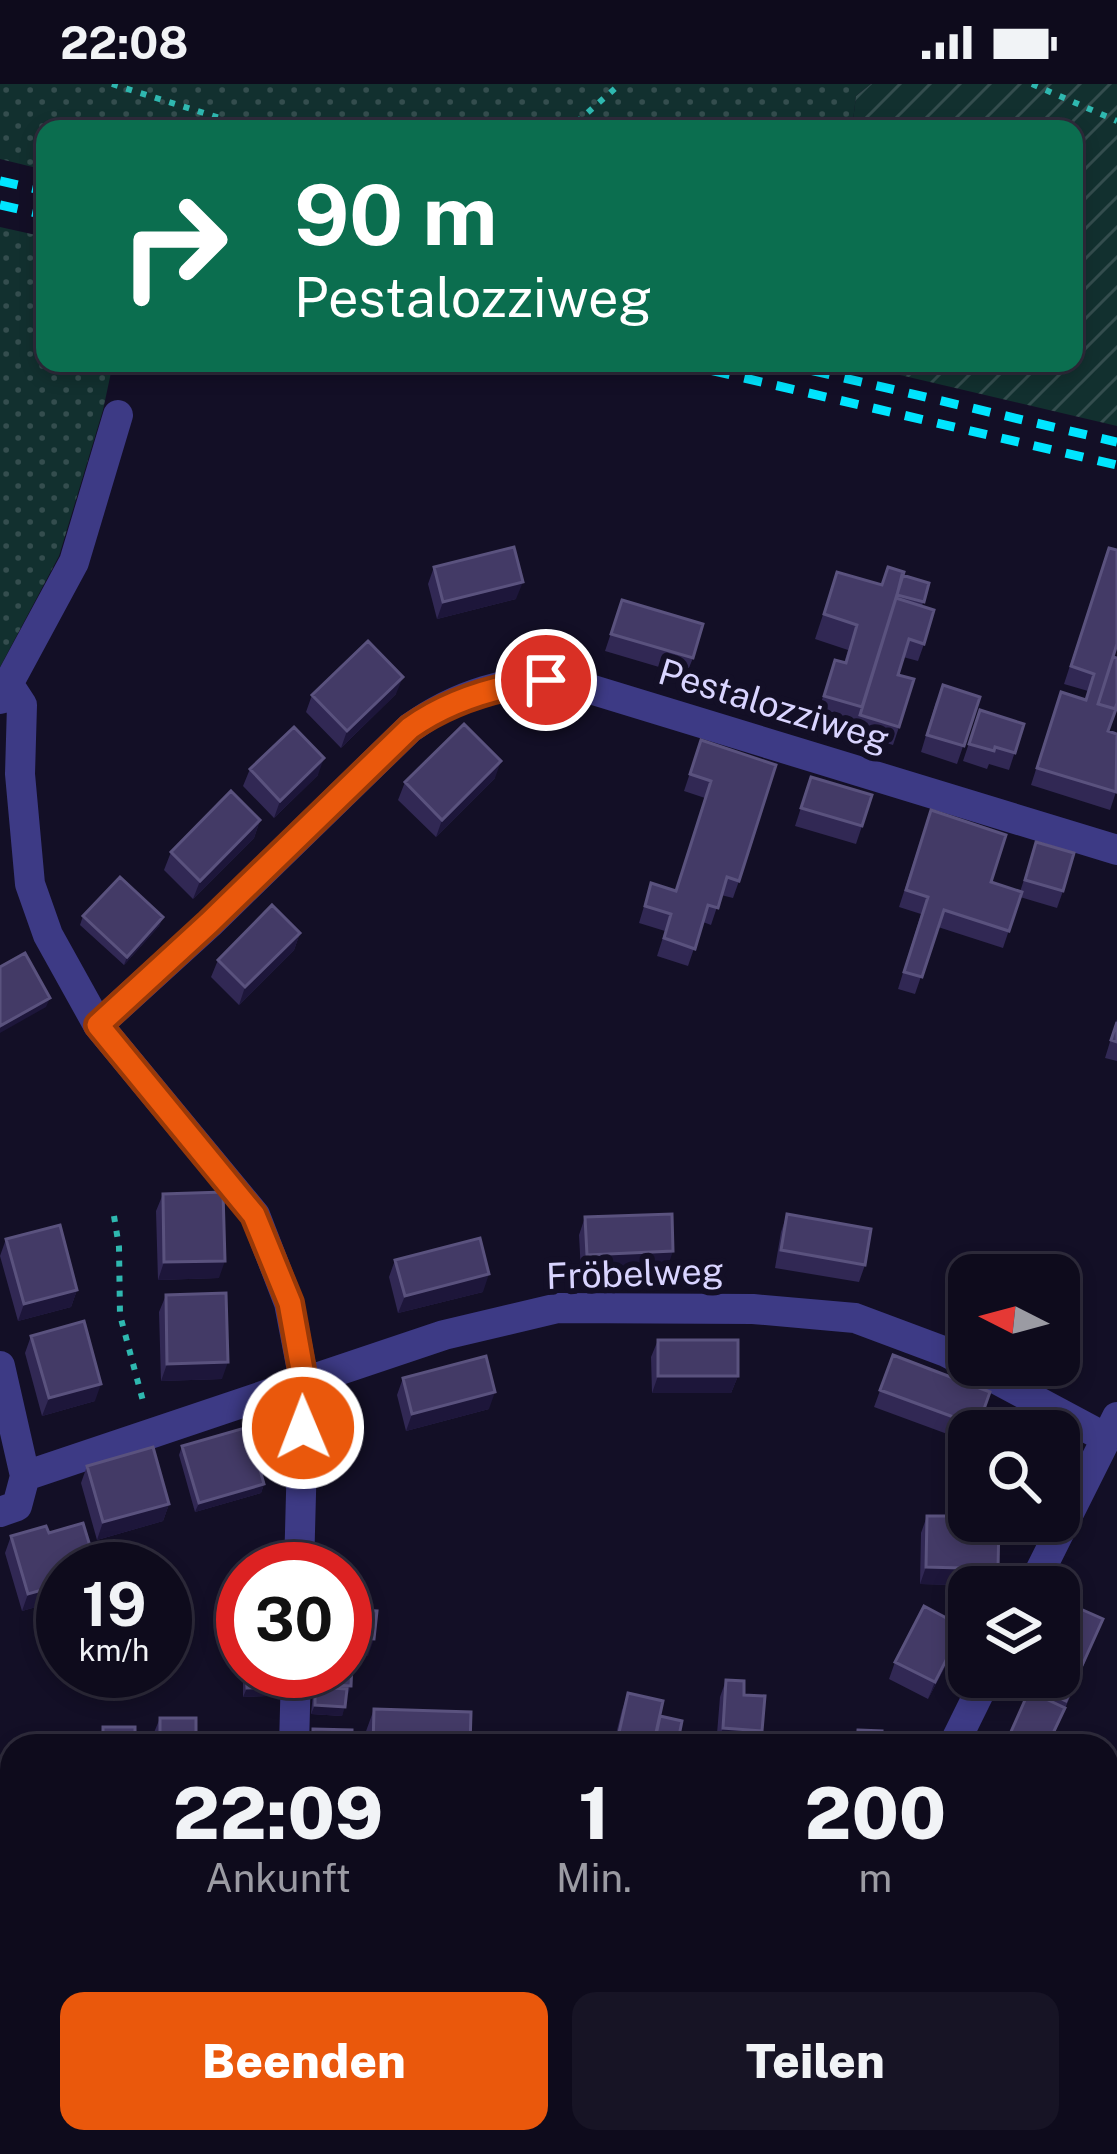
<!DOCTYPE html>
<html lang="de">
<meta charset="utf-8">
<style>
body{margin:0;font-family:"Public Sans",sans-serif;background:#171425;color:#f1f3f6;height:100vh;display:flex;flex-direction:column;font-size:45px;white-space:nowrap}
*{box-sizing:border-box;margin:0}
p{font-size:39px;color:#9b9ba3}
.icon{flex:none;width:66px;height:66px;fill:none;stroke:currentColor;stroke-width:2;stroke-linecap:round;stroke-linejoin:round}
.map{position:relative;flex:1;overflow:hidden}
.side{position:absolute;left:0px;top:1650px;width:1119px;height:420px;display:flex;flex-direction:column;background:#0e0b1c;border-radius:36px 36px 0 0;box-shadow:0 6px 18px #0003,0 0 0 3px #2e2b3b}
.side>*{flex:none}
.guide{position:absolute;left:36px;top:36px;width:1047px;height:252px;border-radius:24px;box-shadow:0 6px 18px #0003,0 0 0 3px #2e2b3b;background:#0b6e4f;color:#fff;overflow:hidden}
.needle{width:78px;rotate:276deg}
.controls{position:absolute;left:948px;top:1170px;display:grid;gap:24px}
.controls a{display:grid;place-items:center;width:132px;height:132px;border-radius:24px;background:#0e0b1c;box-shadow:0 6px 18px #0003,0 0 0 3px #2e2b3b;font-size:60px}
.speed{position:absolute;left:36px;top:1458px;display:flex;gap:24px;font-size:60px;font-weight:700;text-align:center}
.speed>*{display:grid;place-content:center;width:156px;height:156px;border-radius:50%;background:#0e0b1c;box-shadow:0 6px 18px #0003,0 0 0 3px #2e2b3b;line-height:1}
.speed small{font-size:30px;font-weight:400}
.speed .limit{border:18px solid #d22;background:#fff;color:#111}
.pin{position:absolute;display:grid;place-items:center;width:102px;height:102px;color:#fff;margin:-51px;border:6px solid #fff;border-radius:50%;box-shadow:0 3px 12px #0007}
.me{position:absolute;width:132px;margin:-66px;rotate:359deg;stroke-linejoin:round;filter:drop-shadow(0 0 9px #0008)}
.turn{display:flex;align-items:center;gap:42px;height:252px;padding:0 60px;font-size:54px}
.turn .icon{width:156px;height:156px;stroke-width:2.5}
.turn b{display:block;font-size:84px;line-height:102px}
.eta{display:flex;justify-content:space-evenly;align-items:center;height:204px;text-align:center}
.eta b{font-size:72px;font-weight:800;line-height:84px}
.action{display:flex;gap:24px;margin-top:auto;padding:24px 60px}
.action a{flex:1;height:138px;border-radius:24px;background:#ea580c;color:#fff;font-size:48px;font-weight:800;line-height:138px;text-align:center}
.action a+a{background:#171425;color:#f1f3f6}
.status{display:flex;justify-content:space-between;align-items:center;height:84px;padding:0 60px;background:#0e0b1c;direction:ltr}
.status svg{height:33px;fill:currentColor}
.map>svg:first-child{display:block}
.grass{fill:url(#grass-dots)}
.garden{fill:url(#garden-furrows)}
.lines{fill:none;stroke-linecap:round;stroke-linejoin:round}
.path{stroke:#2fb8b0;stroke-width:6;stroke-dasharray:6 9;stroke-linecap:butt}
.street{stroke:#3d3a85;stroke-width:30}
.rail{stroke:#00e5ff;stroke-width:9;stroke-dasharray:18 15;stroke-linecap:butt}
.wall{fill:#312854}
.shaded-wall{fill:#1d163a}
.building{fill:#433a66;stroke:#5a527e;stroke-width:3}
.route-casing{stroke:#983908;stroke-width:30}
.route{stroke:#ea580c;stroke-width:21}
.labels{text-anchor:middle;stroke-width:12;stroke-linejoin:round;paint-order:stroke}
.street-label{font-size:36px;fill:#d9d4ff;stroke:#130f26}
</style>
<div class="status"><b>22:08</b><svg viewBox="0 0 49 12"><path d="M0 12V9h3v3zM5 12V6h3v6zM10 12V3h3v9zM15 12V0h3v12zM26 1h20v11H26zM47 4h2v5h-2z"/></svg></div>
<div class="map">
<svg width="1117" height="2070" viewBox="0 0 1117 2070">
<defs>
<pattern id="grass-dots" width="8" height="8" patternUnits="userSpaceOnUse" patternTransform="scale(3)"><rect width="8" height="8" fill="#12302f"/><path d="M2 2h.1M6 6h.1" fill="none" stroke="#344d4e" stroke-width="1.8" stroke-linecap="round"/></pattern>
<pattern id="garden-furrows" width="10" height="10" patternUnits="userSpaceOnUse" patternTransform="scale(3)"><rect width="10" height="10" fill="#12302f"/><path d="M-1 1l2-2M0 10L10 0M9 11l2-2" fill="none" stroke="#344d4e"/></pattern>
</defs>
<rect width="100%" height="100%" fill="#130f26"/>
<path class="grass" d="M 0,0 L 871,0 L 856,12 L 852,45 L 45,45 L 45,86 L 0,75 Z
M 0,143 L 45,153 L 45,279 L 113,279 L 103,326 L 59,472 L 0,583 Z
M 1117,1717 L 1117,1912 L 1107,1912 L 1107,1731 Z
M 856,2058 L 1051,2058 L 1032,2070 L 832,2070 Z"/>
<path class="garden" d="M 871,0 L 1117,0 L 1117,342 L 849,279 L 1074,279 L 1074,45 L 852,45 L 856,12 Z"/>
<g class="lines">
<path class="path" d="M 112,0 L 248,43 L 263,45
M 1032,0 L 1117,37
M 374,45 L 394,42 L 404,45
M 563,45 L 577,38 L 620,0
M 114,1132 L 119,1163 L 120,1231 L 143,1317
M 1107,1905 L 1117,1895
M 939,2070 L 953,2058"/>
<path class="street" d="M 9,601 L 22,621 L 20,690 L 30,800 L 48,851 L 98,941 L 255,1131 L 289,1219 L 304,1297 L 299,1485
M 0,615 L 74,478 L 118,331
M 98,941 L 209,840 L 410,644 C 454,612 513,592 567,598 L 1117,766
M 970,1281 L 1106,1354
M 0,1282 L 25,1392 L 17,1422 L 0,1428
M 25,1392 L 444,1251 L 558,1224 L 753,1225 L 855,1234 L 946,1268 L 969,1280
M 1032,1503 L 1117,1333
M 294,1662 L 296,1587
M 953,1662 L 987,1593
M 0,1759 L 12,1760
M 1107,1995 L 1117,2004"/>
<path class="rail" d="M 0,97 L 45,107
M 0,121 L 45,131
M 680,279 L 1117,381
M 780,279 L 1117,358"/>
</g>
<path class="wall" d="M 1103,481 L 1113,573 L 1108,647 L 1117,705 L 1110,726 L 1031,701 L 1055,626 L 1085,616 L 1088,607 L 1064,600 Z
M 434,483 L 516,515 L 437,535 L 428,500 Z
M 888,483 L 902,492 L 929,499 L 922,522 L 924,560 L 918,577 L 903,573 L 898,591 L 899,643 L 893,661 L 815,637 L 835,576 L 844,579 L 848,566 L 815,555 L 837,488 L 881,501 Z
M 622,516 L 693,574 L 686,591 L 605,567 Z
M 396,610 L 341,664 L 306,628 L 312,611 Z
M 980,613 L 957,680 L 921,668 L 936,618 Z
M 980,626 L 1024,640 L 1009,686 L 989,680 L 987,685 L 963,677 Z
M 701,656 L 739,797 L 733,814 L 721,811 L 711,841 L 703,838 L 688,882 L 657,872 L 665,847 L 639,839 L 651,799 L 676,807 L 705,714 L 684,707 Z
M 250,685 L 318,691 L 274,734 L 243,702 Z
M 811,693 L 862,742 L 856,760 L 795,742 Z
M 495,694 L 436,753 L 398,716 L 405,698 Z
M 260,736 L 254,754 L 193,815 L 164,786 L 171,768 Z
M 925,743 L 991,798 L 1020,808 L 1036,758 L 1063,807 L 1057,824 L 1020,813 L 1003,864 L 938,843 L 915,910 L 898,905 L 921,830 L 899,823 Z
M 83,832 L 163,833 L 159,842 L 124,881 L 80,841 Z
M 300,849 L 294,866 L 239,921 L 211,893 L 218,876 Z
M 1117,935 L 1117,977 L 1105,974 Z
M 163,1110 L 219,1194 L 158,1196 L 156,1127 Z
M 787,1130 L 865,1181 L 859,1198 L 775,1184 L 781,1148 Z
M 585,1133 L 667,1185 L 581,1188 L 579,1151 Z
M 6,1155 L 77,1206 L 71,1223 L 18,1237 L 0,1172 Z
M 395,1176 L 483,1208 L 398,1229 L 389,1193 Z
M 166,1211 L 222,1295 L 161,1297 L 159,1228 Z
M 31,1252 L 95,1317 L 42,1332 L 25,1269 Z
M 658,1256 L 738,1292 L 731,1309 L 652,1309 L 651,1273 Z
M 893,1271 L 990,1308 L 976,1347 L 969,1347 L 969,1358 L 874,1323 Z
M 403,1294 L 489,1325 L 406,1347 L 397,1311 Z
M 182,1362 L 264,1400 L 261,1409 L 195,1428 L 179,1371 Z
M 87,1382 L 169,1420 L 163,1437 L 97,1456 L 81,1399 Z
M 927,1432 L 992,1502 L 920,1500 L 921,1449 Z
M 11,1452 L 63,1485 L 63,1527 L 60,1528 L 57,1517 L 22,1527 L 5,1469 Z
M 963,1543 L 957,1560 L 928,1615 L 889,1595 L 895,1578 Z
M 1096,1552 L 1049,1662 L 1005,1662 L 1035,1593 Z
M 243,1582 L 243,1587 L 271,1587 L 268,1612 L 243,1613 Z
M 309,1587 L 345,1587 L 351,1602 L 346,1611 L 342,1632 L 311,1630 L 313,1609 L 308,1609 Z
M 726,1596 L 744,1611 L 716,1662 L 720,1613 Z
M 628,1609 L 660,1634 L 677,1662 L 613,1662 L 622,1626 Z
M 374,1625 L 470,1662 L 364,1662 L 365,1650 Z
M 160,1634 L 196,1662 L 153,1662 L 153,1651 Z
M 103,1643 L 135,1662 L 97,1662 Z"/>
<path class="shaded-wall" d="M 523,498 L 516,515 L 437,535 L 443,518 Z
M 403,593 L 396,610 L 341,664 L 347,647 Z
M 324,674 L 318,691 L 274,734 L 280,717 Z
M 501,677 L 495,694 L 436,753 L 442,736 Z
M 260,736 L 254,754 L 193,815 L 200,797 Z
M 163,833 L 159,842 L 124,881 L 127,873 Z
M 300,849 L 294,866 L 239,921 L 245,903 Z
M 50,914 L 46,923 L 0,949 L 0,942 Z
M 673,1167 L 667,1185 L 581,1188 L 587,1171 Z
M 225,1177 L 219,1194 L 158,1196 L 164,1178 Z
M 489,1190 L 483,1208 L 398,1229 L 405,1212 Z
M 77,1206 L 71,1223 L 18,1237 L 24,1220 Z
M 228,1278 L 222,1295 L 161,1297 L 167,1280 Z
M 658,1292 L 738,1292 L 731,1309 L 652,1309 Z
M 101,1300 L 95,1317 L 42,1332 L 49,1314 Z
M 495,1308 L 489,1325 L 406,1347 L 412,1330 Z
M 264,1400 L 261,1409 L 195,1428 L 199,1419 Z
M 169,1420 L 163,1437 L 97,1456 L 103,1438 Z
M 926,1483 L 998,1485 L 992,1502 L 920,1500 Z
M 63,1500 L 57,1517 L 22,1527 L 28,1510 Z
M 963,1543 L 957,1560 L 928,1615 L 935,1598 Z
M 345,1553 L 374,1555 L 368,1572 L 345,1571 Z
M 311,1600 L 351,1602 L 348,1611 L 315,1609 L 315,1603 L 313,1609 L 308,1609 Z
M 272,1603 L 268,1612 L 243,1613 L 247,1604 Z
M 315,1621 L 345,1623 L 342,1632 L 311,1630 Z
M 723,1644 L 762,1647 L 757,1662 L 716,1662 Z
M 0,1712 L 12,1713 L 11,1731 L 0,1730 Z
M 5,1896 L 11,1897 L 5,1914 L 0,1914 L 0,1902 Z"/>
<path class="building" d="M 514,463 L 523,498 L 443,518 L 434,483 Z
M 1109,464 L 1117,466 L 1117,560 L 1098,620 L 1116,625 L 1108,647 L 1117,650 L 1116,708 L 1037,684 L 1061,608 L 1086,616 L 1094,590 L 1071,582 Z
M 888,483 L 904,488 L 862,623 L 824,612 L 835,576 L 846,579 L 857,541 L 824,530 L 837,488 L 882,501 Z
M 902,491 L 929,499 L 924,518 L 897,511 Z
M 896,514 L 934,526 L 924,560 L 909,555 L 898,591 L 914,595 L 899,643 L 860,631 Z
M 622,516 L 703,540 L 693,574 L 611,550 Z
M 368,557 L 403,593 L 347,647 L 312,611 Z
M 1113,573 L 1117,574 L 1117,619 L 1115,625 L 1098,620 Z
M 943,601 L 980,613 L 964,662 L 927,651 Z
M 980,626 L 1024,640 L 1015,669 L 995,663 L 994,667 L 969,660 Z
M 464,640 L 501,677 L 442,736 L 405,698 Z
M 294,643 L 324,674 L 280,717 L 250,685 Z
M 701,656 L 776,681 L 739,797 L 727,793 L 718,824 L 708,821 L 695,865 L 664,854 L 671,830 L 645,822 L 651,799 L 676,807 L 711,697 L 690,690 Z
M 811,693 L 872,711 L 862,742 L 801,724 Z
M 231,707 L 260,736 L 200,797 L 171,768 Z
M 931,726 L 1006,751 L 991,798 L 1022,808 L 1009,847 L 944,826 L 922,893 L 904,888 L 928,813 L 906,806 Z
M 1036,758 L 1074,769 L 1063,807 L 1025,796 Z
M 120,793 L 163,833 L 127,873 L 83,832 Z
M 272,821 L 300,849 L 245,903 L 218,876 Z
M 25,869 L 50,914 L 0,942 L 0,883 Z
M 1117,938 L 1117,958 L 1111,956 Z
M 223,1108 L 225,1177 L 164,1178 L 163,1110 Z
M 672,1130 L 673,1167 L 587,1171 L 585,1133 Z
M 787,1130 L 871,1145 L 865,1181 L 781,1166 Z
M 60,1141 L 77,1206 L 24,1220 L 6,1155 Z
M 480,1154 L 489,1190 L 405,1212 L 395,1176 Z
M 226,1209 L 228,1278 L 167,1280 L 166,1211 Z
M 1059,1219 L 1075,1227 L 1059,1258 Z
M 84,1237 L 101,1300 L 49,1314 L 31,1252 Z
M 658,1256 L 738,1256 L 738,1292 L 658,1292 Z
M 893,1271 L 990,1308 L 978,1342 L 880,1306 Z
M 486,1272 L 495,1308 L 412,1330 L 403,1294 Z
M 248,1343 L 264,1400 L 199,1419 L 182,1362 Z
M 153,1363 L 169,1420 L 103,1438 L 87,1382 Z
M 927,1432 L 969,1432 L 969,1437 L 999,1437 L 998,1485 L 926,1483 Z
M 83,1439 L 97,1485 L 63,1485 L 63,1500 L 28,1510 L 11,1452 L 46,1442 L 49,1449 Z
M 345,1509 L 358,1510 L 357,1526 L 377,1527 L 374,1555 L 345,1553 Z
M 1067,1519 L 1103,1535 L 1066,1617 L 1031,1601 L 1035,1593 L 1059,1593 L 1059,1538 Z
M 924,1522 L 963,1543 L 935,1598 L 895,1578 Z
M 345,1579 L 352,1579 L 351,1602 L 311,1600 L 311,1587 L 345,1587 Z
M 246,1587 L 271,1587 L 272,1603 L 247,1604 Z
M 726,1596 L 744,1597 L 744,1611 L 765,1612 L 762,1647 L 723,1644 Z
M 315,1603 L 347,1605 L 345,1623 L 315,1621 Z
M 1029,1607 L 1065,1624 L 1047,1662 L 1013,1662 L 1006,1659 Z
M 628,1609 L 663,1617 L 653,1662 L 616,1662 Z
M 374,1625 L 471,1628 L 470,1662 L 373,1662 Z
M 660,1632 L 682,1637 L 677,1662 L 654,1661 Z
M 160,1634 L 196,1634 L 196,1662 L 160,1662 Z
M 103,1643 L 135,1643 L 135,1662 L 103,1662 Z
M 313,1645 L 352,1646 L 352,1662 L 313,1662 Z
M 858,1646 L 882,1647 L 881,1662 L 857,1662 Z
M 0,1673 L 12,1674 L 12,1713 L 0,1712 Z
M 0,1783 L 12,1784 L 12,1824 L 10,1824 L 12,1824 L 12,1891 L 11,1897 L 5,1896 L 4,1903 L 0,1902 Z"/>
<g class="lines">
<g class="route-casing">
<path id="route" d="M 303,1344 L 304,1297 L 290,1219 L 254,1131 L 98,941 L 209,839 L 410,644 C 451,615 497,602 546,596"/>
</g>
<use href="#route" class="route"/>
</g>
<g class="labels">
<g class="street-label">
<text transform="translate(774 621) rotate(17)" y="13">Pestalozziweg</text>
<text transform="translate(635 1189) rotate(-2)" y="13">Fröbelweg</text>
</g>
</g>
</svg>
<div class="controls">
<a><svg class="needle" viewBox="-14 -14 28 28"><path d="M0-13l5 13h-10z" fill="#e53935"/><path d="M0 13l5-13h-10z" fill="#9b9ba3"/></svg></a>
<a><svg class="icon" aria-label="search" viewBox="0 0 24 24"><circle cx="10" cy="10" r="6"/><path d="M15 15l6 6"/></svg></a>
<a><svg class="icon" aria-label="layers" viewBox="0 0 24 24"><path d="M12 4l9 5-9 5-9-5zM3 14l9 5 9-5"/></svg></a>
</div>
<div class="speed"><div>19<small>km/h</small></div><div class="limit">30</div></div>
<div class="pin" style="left:546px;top:596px;background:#d93025"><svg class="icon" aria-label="arrive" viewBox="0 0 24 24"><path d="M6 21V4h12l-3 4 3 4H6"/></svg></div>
<svg class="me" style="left:303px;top:1344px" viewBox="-20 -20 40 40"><circle r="17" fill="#ea580c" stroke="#fff" stroke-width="3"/><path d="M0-11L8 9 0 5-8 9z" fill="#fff"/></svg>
<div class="guide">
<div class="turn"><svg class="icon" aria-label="right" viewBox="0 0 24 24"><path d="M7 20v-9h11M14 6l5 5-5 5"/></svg><div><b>90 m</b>Pestalozziweg</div></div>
</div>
<section class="side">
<div class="eta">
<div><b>22:09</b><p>Ankunft</p></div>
<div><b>1</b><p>Min.</p></div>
<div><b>200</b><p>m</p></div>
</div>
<div class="action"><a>Beenden</a><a>Teilen</a></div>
</section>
</div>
